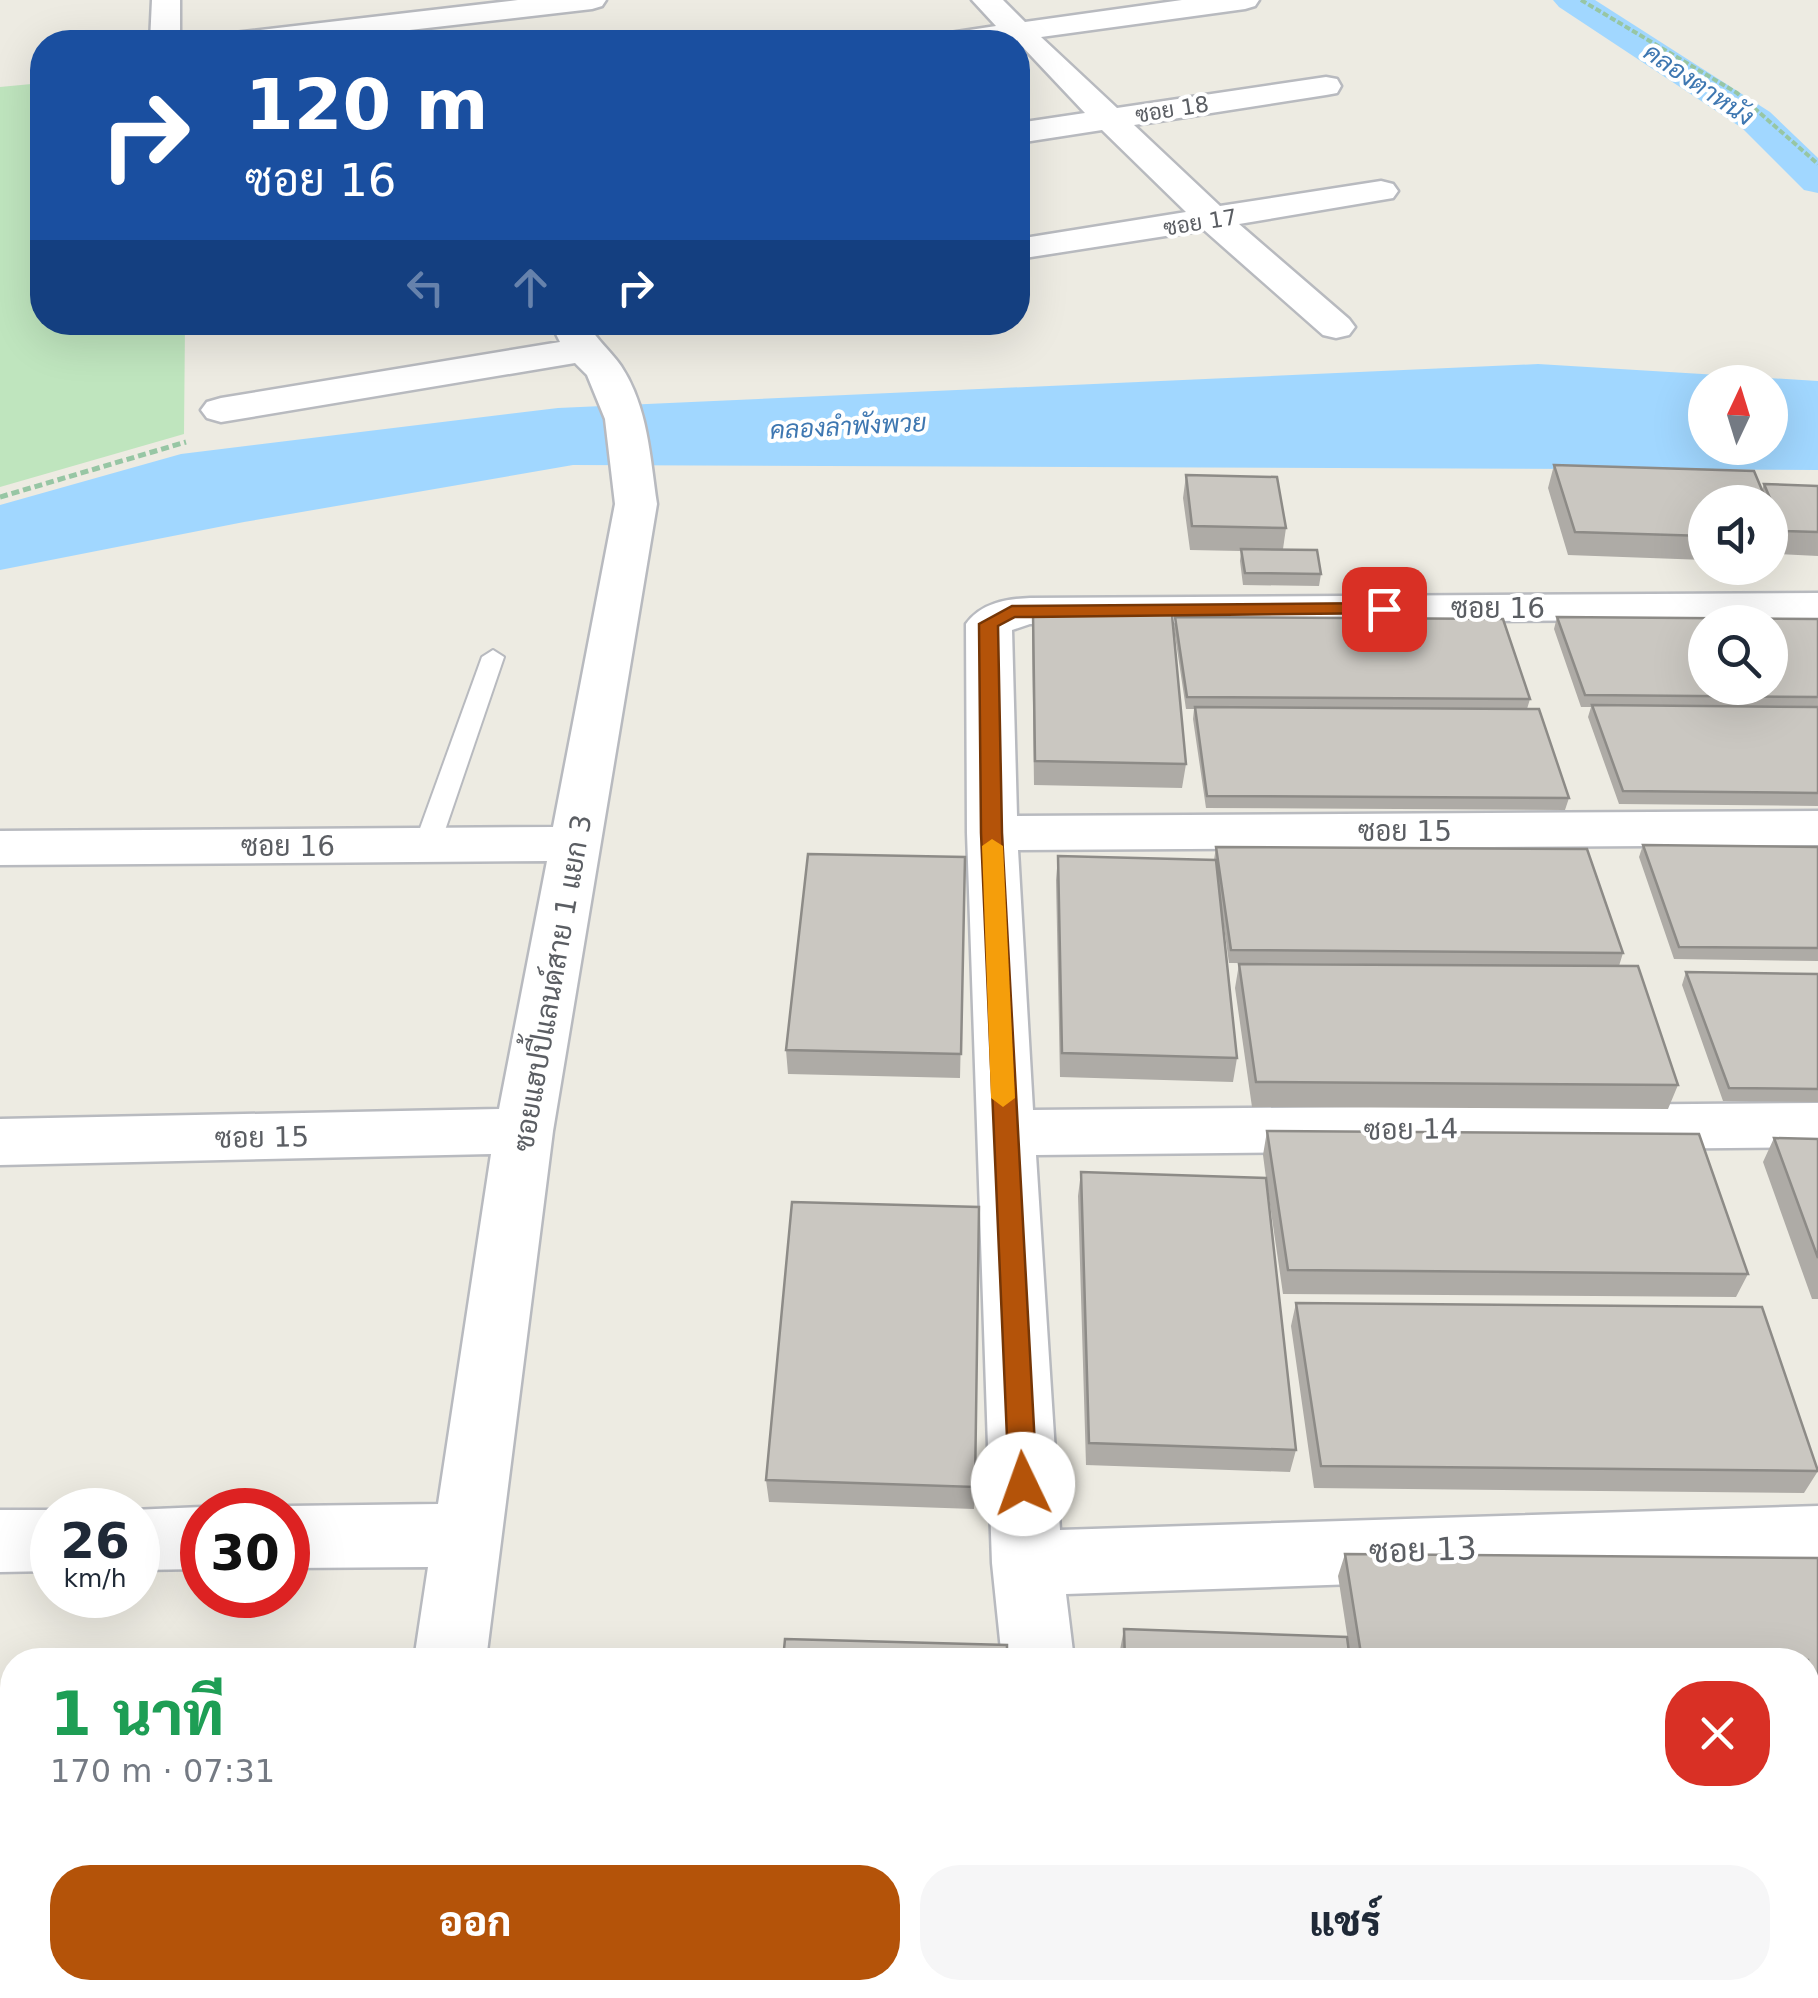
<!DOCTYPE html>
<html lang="th">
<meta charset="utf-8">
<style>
body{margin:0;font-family:"DejaVu Sans",Sarabun,sans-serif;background:#f6f6f7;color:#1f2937;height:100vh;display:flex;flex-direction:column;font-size:38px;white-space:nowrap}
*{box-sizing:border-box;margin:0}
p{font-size:32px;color:#747a83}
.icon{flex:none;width:55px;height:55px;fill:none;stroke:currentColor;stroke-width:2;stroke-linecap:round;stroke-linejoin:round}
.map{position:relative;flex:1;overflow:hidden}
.panel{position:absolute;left:0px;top:1648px;width:1820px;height:352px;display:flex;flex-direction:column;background:#fff;border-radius:40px 40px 0 0;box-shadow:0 10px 40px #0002}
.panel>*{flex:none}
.banner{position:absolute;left:30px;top:30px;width:1000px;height:305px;border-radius:40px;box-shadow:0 10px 40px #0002;background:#1a4fa0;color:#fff;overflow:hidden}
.needle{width:65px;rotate:4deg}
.controls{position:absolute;left:1688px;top:365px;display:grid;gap:20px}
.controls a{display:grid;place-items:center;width:100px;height:100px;border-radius:50%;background:#fff;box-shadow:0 10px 40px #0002;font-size:50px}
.speed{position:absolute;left:30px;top:1488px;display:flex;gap:20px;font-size:50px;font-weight:700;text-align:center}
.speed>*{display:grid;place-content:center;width:130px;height:130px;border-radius:50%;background:#fff;box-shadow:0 10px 40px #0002;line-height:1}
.speed small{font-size:25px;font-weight:400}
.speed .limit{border:15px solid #d22;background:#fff;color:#111}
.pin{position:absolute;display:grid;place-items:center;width:85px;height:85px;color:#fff;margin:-42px;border-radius:20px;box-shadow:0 5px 15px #0006}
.me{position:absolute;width:110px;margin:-55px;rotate:357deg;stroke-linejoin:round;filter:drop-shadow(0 0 8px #0008)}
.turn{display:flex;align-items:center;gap:35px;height:210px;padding:0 50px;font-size:45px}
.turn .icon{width:130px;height:130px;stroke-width:2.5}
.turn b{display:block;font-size:70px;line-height:85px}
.lanes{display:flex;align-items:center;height:95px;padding:0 50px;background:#0003;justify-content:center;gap:50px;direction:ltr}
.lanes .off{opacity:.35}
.round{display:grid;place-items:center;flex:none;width:105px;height:105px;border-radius:40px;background:#f6f6f7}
.summary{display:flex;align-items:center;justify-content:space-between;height:170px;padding:0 50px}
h1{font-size:60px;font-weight:800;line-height:75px;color:#1e9e55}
.primary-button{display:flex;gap:20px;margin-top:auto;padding:20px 50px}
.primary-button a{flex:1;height:115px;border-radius:40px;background:#b45309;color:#fff;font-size:40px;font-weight:800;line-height:115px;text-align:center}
.primary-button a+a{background:#f6f6f7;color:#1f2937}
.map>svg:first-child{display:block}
.green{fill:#bfe5be}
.water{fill:#a1d7ff;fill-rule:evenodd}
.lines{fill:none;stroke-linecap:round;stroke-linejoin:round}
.canal{fill:#a1d7ff;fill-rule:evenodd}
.service-casing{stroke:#b8babf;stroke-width:4}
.minor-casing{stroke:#b8babf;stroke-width:5}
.path-far1{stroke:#97c6a4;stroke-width:4;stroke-dasharray:6 2.5;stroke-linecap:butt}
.path{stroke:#97c6a4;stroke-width:5;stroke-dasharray:8 4;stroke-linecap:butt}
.service{fill:#fff;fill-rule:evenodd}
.minor{fill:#fff;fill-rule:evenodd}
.wall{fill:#aeaba6}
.building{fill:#cac7c1;stroke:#8d8b87;stroke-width:2.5;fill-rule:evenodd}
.route{fill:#b45309;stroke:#753606;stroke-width:2.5}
.slow{fill:#f59e0b}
.labels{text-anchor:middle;stroke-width:8;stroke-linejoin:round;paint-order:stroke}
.far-street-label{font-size:22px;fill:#5b5e63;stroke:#fff}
.far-water-label{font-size:25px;font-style:italic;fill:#3e77b1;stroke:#fff}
.street-label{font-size:28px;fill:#5b5e63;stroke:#fff}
.near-street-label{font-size:32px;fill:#5b5e63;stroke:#fff}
</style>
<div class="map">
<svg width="1818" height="1998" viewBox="0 0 1818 1998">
<rect width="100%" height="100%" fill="#edebe2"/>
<path class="green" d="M 42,83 L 42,322 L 185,323 L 184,434 L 0,487 L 0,87 Z"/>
<path class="water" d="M 1538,364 L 1818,381 L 1818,470 L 573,465 L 244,522 L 0,570 L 0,505 L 181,454 L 558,408 ZM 1705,382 L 1770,382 L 1770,448 L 1705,448 Z"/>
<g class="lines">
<path class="canal" d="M 1553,0 L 1595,0 L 1770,112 L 1818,158 L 1818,193 L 1804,190 L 1742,128 L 1559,7 Z"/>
<g class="service-casing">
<path id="service" d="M 493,650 L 504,657 L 440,845 L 436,851 L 418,851 L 414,845 L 482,657 Z"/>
</g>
<g class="minor-casing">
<path id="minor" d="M 152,0 L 180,0 L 180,42 L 150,42 Z
M 518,0 L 606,0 L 602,6 L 592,9 L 305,42 L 219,42 L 223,36 L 234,33 Z
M 972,0 L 1003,0 L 1025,22 L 1182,0 L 1259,0 L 1255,6 L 1245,9 L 1041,37 L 1117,108 L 1326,77 L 1337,79 L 1341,86 L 1337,93 L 1326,95 L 1134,125 L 1220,206 L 1381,181 L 1393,184 L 1398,191 L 1393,198 L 1239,224 L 1349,319 L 1355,327 L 1349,335 L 1336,338 L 1323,335 L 1204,230 L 1018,259 L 1018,239 L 1186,212 L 1102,130 L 1018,143 L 1018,123 L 1085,113 L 1018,42 L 926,42 L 930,36 L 996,26 Z
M 550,322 L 587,322 C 596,340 610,350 621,366 C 648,407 650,457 657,504 L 553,1131 L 486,1660 L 414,1660 L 428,1567 L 288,1568 L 288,1510 L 276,1510 L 288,1506 L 438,1504 L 491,1154 L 0,1165 L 0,1119 L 499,1109 L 547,861 L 0,865 L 0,831 L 553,827 L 615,504 L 605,419 L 587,375 L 575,363 L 221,422 L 207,418 L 201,410 L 207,402 L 221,398 L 560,342 Z
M 1818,593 L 1818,619 L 1030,624 L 1012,630 L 1017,816 L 1818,811 L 1818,845 L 1018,850 L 1033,1110 L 1818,1103 L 1818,1147 L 1036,1155 L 1060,1530 L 1818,1506 L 1818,1568 L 1066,1594 L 1074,1660 L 1002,1660 L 992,1563 L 967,833 L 966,624 C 981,603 1006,599 1030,598 Z
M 202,1507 L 211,1510 L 202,1510 L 202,1569 L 138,1570 L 138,1510 L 132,1510 Z
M 0,1510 L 56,1510 L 52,1510 L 52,1571 L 0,1572 Z
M 360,1988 L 442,1988 L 441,1998 L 359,1998 Z
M 1033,1988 L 1114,1988 L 1117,1998 L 1035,1998 Z"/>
</g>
<path class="path-far1" d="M 1581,0 L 1737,93 L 1818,164"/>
<path class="path" d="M 0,497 L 186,442"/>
<use href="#service" class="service"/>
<use href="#minor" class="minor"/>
</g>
<path class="wall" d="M 1554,465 L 1762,490 L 1764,484 L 1818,486 L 1818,556 L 1777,554 L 1774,562 L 1770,562 L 1770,502 L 1705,502 L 1705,560 L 1568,555 L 1548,488 Z
M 1186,475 L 1286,528 L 1283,549 L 1321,574 L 1319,586 L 1243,585 L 1240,561 L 1241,551 L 1190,550 L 1183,498 Z
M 1033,612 L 1186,764 L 1182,788 L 1034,785 L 1032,636 Z
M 1175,617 L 1530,699 L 1527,709 L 1569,798 L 1565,810 L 1206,808 L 1193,719 L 1194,709 L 1186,709 L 1174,629 Z
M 1557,617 L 1818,619 L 1818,806 L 1619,804 L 1588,717 L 1591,707 L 1581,707 L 1554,629 Z
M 1643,845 L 1818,847 L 1818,961 L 1674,959 L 1639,857 Z
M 1216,847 L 1623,953 L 1619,966 L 1229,963 L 1221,905 L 1237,1058 L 1233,1082 L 1060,1077 L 1056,880 L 1058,856 L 1214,860 Z
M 965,857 L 960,1078 L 788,1074 L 786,1050 Z
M 1239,964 L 1678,1085 L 1668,1109 L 1252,1107 L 1235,988 Z
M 1686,972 L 1818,974 L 1818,1102 L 1723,1101 L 1682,985 Z
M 1267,1131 L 1748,1274 L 1736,1297 L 1283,1294 L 1267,1184 L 1296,1450 L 1290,1472 L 1086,1465 L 1078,1196 L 1081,1172 L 1266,1178 L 1263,1155 Z
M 1774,1138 L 1818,1139 L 1818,1299 L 1812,1299 L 1763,1162 Z
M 1296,1303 L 1818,1471 L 1804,1493 L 1314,1488 L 1291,1326 Z
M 766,1480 L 975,1487 L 974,1509 L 769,1502 Z
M 1345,1554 L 1818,1558 L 1818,1779 L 1808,1779 L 1808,1660 L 1351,1660 L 1338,1576 Z
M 1124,1629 L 1350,1660 L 1121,1660 L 1120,1650 Z
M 1135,1988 L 1390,1988 L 1391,1998 L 1135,1998 Z
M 1406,1988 L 1808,1988 L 1818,1998 L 1408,1998 Z"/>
<path class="building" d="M 1554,465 L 1754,471 L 1767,502 L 1705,502 L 1705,536 L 1575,532 Z
M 1186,475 L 1277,477 L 1286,528 L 1192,526 Z
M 1764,484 L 1818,486 L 1818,532 L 1784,531 Z
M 1770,509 L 1783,539 L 1770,538 Z
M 1241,549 L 1317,550 L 1321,574 L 1245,573 Z
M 1033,612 L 1172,615 L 1186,764 L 1035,761 Z
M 1175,617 L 1503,619 L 1530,699 L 1187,697 Z
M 1557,617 L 1818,619 L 1818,697 L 1585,695 ZM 1705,622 L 1770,622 L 1770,688 L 1705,688 Z
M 1592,705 L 1818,707 L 1818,793 L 1623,791 Z
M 1195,707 L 1539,709 L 1569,798 L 1207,796 Z
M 1643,845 L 1818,847 L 1818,948 L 1679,947 Z
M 1216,847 L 1587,849 L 1623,953 L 1231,950 Z
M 808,854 L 965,857 L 961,1054 L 786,1050 Z
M 1058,856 L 1216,860 L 1237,1058 L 1062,1053 Z
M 1239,964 L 1638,966 L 1678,1085 L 1256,1082 Z
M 1686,972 L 1818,974 L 1818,1089 L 1729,1088 Z
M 1267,1131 L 1699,1134 L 1748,1274 L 1288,1270 Z
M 1774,1138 L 1818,1139 L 1818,1258 Z
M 1081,1172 L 1266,1178 L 1296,1450 L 1089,1443 Z
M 792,1202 L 979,1207 L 975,1487 L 766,1480 Z
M 1296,1303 L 1762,1307 L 1818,1471 L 1321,1466 Z
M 1345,1554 L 1818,1558 L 1818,1759 L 1808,1759 L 1808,1660 L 1362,1660 Z
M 1124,1629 L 1347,1637 L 1350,1660 L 1125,1660 Z
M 785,1639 L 1007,1645 L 1007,1660 L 783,1660 Z
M 1808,1796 L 1818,1796 L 1818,1998 L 1420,1998 L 1418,1988 L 1808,1988 Z
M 756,1988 L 1005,1988 L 1005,1998 L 755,1998 Z
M 1140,1988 L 1390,1988 L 1391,1998 L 1140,1998 Z"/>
<path class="route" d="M 1384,603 L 1391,605 L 1391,613 L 1030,617 L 1015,617 L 998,626 L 1002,833 L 1037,1484 L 1033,1493 L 1023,1497 L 1013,1493 L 1009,1484 L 981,833 L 979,624 L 1012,606 Z"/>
<path class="slow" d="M 992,839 L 1003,846 L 1015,1098 L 1003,1107 L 991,1098 L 982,846 Z"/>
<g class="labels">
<g class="far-street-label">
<text transform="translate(1172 109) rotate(-9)" y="8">ซอย 18</text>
<text transform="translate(1200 222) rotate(-9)" y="8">ซอย 17</text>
</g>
<g class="far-water-label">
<text transform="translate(1699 84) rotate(34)" y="9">คลองตาหนัง</text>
<text transform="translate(848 426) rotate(-3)" y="9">คลองลำพังพวย</text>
</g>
<g class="street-label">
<text x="1498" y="618">ซอย 16</text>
<text x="1405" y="841">ซอย 15</text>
<text x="288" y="856">ซอย 16</text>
<text transform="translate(552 983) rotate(-80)" y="10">ซอยแฮปปี้แลนด์สาย 1 แยก 3</text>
<text transform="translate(1411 1129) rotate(-1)" y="10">ซอย 14</text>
<text transform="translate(262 1137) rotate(-1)" y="10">ซอย 15</text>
</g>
<g class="near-street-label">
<text transform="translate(1423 1550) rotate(-2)" y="11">ซอย 13</text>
</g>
</g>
</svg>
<div class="controls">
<a><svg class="needle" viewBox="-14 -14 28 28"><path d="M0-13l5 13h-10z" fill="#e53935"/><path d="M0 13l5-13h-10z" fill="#747a83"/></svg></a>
<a><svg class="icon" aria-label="sound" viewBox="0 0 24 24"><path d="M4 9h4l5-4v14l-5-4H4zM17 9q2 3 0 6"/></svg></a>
<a><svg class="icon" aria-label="search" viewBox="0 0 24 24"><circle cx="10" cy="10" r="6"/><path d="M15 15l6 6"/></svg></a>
</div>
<div class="speed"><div>26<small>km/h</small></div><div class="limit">30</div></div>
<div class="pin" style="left:1384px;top:609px;background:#d93025"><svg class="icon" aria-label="arrive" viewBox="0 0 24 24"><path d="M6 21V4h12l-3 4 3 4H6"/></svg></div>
<svg class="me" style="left:1023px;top:1484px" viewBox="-20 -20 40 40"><circle r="19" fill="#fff"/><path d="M0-13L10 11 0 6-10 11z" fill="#b45309"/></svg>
<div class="banner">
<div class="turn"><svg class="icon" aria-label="right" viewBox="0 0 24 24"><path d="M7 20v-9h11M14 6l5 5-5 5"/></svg><div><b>120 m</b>ซอย 16</div></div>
<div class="lanes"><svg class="icon off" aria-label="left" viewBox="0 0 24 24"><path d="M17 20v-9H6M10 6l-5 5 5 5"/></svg><svg class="icon off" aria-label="ahead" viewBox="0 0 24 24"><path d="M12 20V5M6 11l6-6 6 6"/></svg><svg class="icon" aria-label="right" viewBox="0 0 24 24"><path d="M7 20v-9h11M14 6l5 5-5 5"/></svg></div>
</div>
<section class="panel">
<div class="summary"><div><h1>1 นาที</h1><p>170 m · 07:31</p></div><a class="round" style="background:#d93025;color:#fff"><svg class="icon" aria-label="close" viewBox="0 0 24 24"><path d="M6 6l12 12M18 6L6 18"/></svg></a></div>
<div class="primary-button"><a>ออก</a><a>แชร์</a></div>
</section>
</div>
